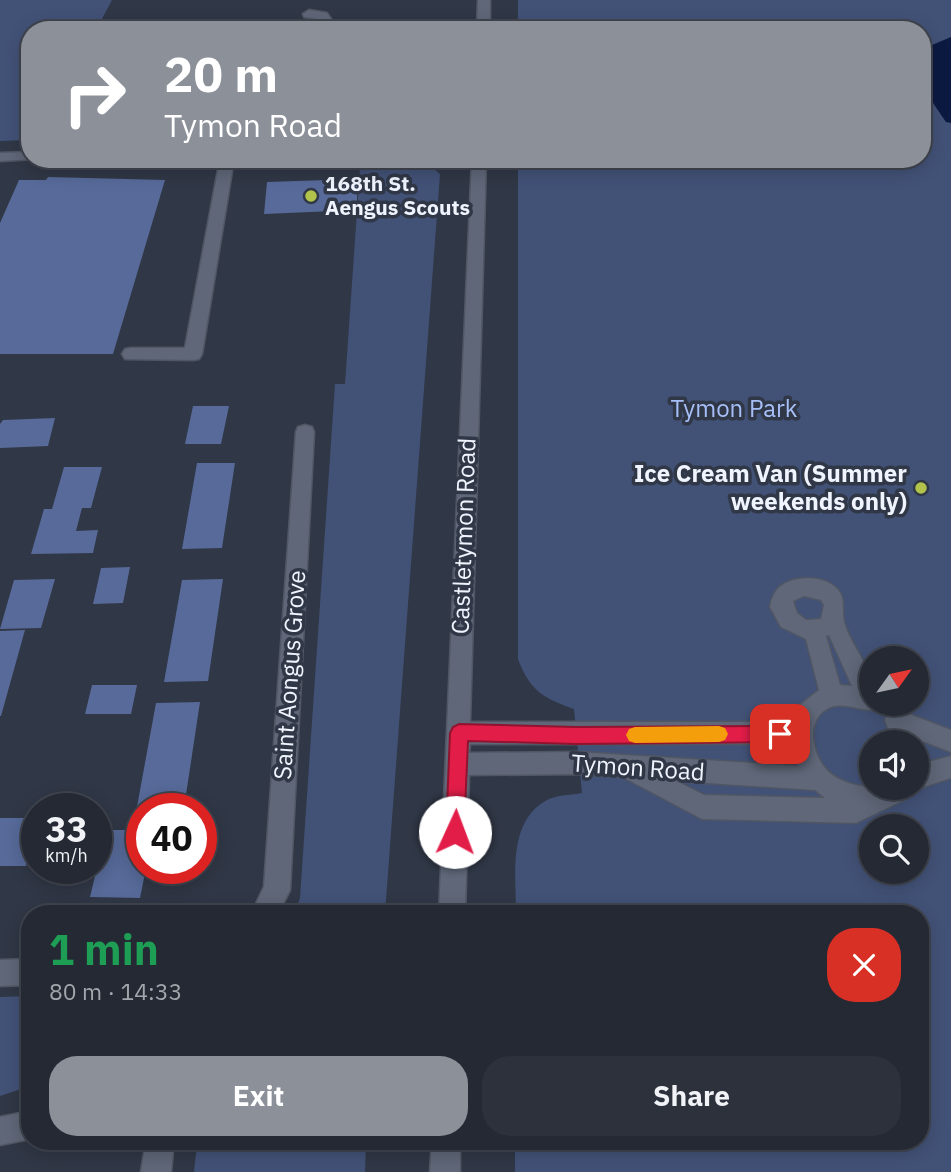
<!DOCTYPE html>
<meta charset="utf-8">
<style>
body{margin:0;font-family:"IBM Plex Sans",sans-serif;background:#2c313c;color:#f1f3f6;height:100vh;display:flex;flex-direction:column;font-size:26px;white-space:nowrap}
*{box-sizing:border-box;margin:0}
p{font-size:23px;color:#a3a6ac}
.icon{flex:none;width:38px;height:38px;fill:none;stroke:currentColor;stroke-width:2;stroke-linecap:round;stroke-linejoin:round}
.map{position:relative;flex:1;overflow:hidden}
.details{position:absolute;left:21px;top:905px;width:908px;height:245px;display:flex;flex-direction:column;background:#242934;border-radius:28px;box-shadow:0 4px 18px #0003,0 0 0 2px #41454f}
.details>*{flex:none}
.banner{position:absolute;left:21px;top:21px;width:910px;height:147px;border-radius:28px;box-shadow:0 4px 18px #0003,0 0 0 2px #41454f;background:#8c9099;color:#fff;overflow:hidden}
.needle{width:46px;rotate:57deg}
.buttons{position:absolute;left:859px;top:646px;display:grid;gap:14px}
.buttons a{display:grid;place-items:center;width:70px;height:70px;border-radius:50%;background:#242934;box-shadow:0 4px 18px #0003,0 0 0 2px #41454f;font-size:35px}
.speed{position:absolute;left:21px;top:793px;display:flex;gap:14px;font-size:35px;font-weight:700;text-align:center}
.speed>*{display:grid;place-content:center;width:91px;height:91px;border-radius:50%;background:#242934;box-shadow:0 4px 18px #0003,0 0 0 2px #41454f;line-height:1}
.speed small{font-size:18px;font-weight:400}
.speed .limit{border:10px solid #d22;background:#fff;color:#111}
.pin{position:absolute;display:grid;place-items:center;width:60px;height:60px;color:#fff;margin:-30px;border-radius:14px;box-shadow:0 4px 10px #0006}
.me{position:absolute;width:77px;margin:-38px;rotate:2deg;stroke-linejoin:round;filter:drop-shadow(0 0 5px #0008)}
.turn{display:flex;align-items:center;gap:24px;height:147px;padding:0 28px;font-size:32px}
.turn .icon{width:91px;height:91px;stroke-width:2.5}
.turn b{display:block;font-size:49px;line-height:60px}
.round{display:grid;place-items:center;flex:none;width:74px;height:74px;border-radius:28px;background:#2c313c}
.summary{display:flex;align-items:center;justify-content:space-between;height:119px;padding:0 28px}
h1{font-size:42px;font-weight:700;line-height:52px;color:#1e9e55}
.cta{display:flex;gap:14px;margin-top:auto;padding:14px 28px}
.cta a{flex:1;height:80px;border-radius:28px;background:#8c9099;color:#fff;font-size:28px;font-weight:700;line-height:80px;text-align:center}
.cta a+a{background:#2c313c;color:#f1f3f6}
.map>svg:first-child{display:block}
.green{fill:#425277;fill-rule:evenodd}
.water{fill:#0c1941}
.building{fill:#576a99}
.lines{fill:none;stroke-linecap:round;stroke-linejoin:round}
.minor-casing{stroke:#505663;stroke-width:3}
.minor{fill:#5f6778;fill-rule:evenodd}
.route{fill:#e11d48;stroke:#92132f;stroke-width:2}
.slow{fill:#f59e0b}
.poi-dot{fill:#b2c34c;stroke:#303746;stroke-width:2.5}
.labels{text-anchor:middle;stroke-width:7;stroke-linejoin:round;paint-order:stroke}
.far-poi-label{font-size:21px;font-weight:bold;fill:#f0f4fe;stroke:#303746;text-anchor:start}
.park-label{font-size:24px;fill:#a7bff8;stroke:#303746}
.poi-label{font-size:24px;font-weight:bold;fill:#f0f4fe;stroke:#303746;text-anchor:end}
.street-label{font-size:24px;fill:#f0f4fe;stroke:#303746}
</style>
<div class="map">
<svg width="951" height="1172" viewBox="0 0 951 1172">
<rect width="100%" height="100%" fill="#303746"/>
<path class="green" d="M 0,0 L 112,0 L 96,30 L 30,30 L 30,140 L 0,141 Z
M 518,0 L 951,0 L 951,1172 L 515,1172 L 515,1141 L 920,1141 L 920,914 L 516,913 C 516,874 507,820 549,799 C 558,795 572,795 582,793 L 574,709 C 543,698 530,691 518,659 L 518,159 L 922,159 L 922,30 L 518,30 ZM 872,658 L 917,658 L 917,704 L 872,704 ZM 872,742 L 917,742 L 917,788 L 872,788 ZM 872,826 L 917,826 L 917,872 L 872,872 Z
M 416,167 L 434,169 L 440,174 L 385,913 L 294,914 L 300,898 L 335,384 L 345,384 L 360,168 Z
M 30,996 L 30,1086 L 0,1096 L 0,997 Z
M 205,1141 L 366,1141 L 365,1172 L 194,1172 L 196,1153 Z"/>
<path class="water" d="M 951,37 L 951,123 L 946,122 C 930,98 912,77 925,48 Z"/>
<path class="building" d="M 48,177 L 165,180 L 113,354 L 0,354 L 0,223 L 19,180 L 46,180 Z
M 357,179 L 357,210 L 264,214 L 267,182 Z
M 193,406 L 229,406 L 221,444 L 185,444 Z
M 55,418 L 48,446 L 0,448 L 0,424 L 3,420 Z
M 197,463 L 235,463 L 222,548 L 182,549 Z
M 64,467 L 102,467 L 91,508 L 82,508 L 76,531 L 98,530 L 93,553 L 31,554 L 44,509 L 52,509 Z
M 130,567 L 123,603 L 93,604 L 101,568 Z
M 55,579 L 41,628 L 0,629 L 14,580 Z
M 223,579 L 208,681 L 164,682 L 182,580 Z
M 25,630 L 1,716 L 0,716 L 0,631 Z
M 92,685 L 137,685 L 131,714 L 85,714 Z
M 200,702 L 184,808 L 142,808 L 142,823 L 134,823 L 156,703 Z
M 0,818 L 37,818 L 26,866 L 0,866 Z
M 106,830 L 142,830 L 142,868 L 146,868 L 140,898 L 90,897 Z"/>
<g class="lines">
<g class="minor-casing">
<path id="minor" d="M 478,0 L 490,0 L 490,30 L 477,30 Z
M 309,10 L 327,13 L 334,23 L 335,30 L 321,30 L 318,19 L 304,17 L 303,14 Z
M 30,152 L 30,159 L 35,159 L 0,161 L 0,153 Z
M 220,159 L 234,159 L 202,354 L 199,359 L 193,360 L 125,359 L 122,354 L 125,349 L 131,348 L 185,348 Z
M 472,159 L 486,159 L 470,722 L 793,722 L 799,706 L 819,690 L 806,639 L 781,627 L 770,607 C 773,592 778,585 793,580 C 806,577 824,577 835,587 C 847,597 841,609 844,622 C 849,641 864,658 870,676 C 873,684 872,695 872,704 L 882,704 L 880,708 C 863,715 844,699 827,709 C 817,714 812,727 813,737 C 819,792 870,788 912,788 L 904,800 L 856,823 L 702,819 L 623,777 L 577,774 L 469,775 L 465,914 L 439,914 ZM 804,596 L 821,600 L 824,605 L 821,619 L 806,620 L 797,613 L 793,601 ZM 829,635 L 852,686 L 840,685 L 826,636 ZM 470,744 L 791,744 L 798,766 L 577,752 L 469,753 ZM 676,781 L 815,790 L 825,798 L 704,795 Z
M 305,425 L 312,427 L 314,432 L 290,890 L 278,914 L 251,914 L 264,887 L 296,432 L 298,427 Z
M 896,709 L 951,730 L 951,752 L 888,728 L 885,720 L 888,712 Z
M 951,756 L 951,778 L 917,789 L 914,788 L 917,788 L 917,765 Z
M 30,959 L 30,985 L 0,986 L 0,960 Z
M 30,1111 L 30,1139 L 0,1145 L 0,1117 Z
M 146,1141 L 174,1141 L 171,1172 L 141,1172 Z
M 432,1141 L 460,1141 L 460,1172 L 430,1172 Z"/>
</g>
<use href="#minor" class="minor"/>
</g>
<path class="route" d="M 459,724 L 576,727 L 780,726 L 786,728 L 789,734 L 786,740 L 780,742 L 576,744 L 468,741 L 464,832 L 462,838 L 455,841 L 449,838 L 446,832 L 450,733 L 453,727 Z"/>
<path class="slow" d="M 719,726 L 725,728 L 728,734 L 725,740 L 719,742 L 635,743 L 629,741 L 626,735 L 629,729 L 635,727 Z"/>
<g class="poi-dot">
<circle cx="311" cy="196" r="7"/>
<circle cx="921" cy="488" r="7"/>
</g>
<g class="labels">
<g class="far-poi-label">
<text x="325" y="191">168th St.<tspan x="325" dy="24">Aengus Scouts</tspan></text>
</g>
<g class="park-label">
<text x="734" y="417">Tymon Park</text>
</g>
<g class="poi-label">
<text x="907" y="482">Ice Cream Van (Summer<tspan x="907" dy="28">weekends only)</tspan></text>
</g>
<g class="street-label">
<text transform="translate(464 536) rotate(-88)" y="8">Castletymon Road</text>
<text transform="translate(290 675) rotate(-86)" y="8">Saint Aongus Grove</text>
<text transform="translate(638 768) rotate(4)" y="8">Tymon Road</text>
</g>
</g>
</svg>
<div class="buttons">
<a><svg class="needle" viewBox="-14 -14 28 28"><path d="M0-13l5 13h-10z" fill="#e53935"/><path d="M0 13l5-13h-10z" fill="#a3a6ac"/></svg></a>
<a><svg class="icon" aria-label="sound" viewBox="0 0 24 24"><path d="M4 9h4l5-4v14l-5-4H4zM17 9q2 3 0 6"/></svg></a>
<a><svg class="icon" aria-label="search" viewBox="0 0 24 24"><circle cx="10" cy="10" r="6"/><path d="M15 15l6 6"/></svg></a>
</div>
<div class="speed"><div>33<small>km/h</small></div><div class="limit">40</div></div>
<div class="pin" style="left:780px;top:734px;background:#d93025"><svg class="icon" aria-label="arrive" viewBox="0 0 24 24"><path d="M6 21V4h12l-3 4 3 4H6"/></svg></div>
<svg class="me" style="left:455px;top:832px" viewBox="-20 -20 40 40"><circle r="19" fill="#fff"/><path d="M0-13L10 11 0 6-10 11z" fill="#e11d48"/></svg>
<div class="banner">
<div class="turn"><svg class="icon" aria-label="right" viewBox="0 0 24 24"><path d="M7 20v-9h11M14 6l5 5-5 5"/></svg><div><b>20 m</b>Tymon Road</div></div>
</div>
<section class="details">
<div class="summary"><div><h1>1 min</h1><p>80 m · 14:33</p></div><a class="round" style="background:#d93025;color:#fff"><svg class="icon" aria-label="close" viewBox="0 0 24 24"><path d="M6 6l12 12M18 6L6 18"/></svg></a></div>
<div class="cta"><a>Exit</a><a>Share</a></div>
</section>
</div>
